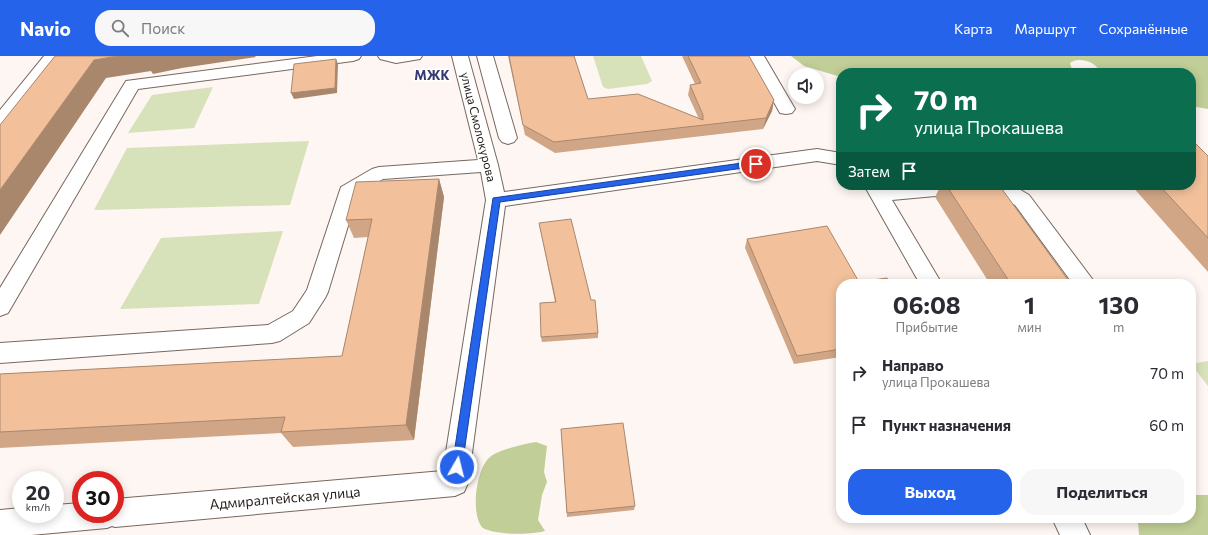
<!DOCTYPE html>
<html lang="ru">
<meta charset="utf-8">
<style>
body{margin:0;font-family:Commissioner,sans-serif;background:#f7f7f7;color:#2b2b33;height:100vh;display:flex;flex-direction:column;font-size:15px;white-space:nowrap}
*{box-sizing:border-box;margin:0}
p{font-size:13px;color:#7c7c81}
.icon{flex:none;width:22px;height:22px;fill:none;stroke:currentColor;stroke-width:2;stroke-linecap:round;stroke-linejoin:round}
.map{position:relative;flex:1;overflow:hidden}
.sheet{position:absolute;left:836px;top:223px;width:360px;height:244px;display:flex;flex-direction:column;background:#fff;border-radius:16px;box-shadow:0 2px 10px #0003}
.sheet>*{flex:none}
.banner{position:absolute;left:836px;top:12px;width:360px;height:122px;border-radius:16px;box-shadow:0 2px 10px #0003;background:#0b6e4f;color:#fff;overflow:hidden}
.controls{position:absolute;left:788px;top:12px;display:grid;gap:8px}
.controls a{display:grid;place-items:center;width:36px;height:36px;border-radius:50%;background:#fff;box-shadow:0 2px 10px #0003;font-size:20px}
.speed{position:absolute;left:12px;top:415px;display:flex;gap:8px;font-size:20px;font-weight:700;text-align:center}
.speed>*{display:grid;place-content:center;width:52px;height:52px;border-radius:50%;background:#fff;box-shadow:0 2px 10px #0003;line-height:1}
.speed small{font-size:10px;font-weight:400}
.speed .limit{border:6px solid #d22;background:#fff;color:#111}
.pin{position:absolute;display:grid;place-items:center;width:34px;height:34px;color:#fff;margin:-17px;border:2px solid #fff;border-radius:50%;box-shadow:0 1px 4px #0007}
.me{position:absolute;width:44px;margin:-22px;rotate:8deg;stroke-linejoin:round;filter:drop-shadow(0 0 3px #0008)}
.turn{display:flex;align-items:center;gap:14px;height:84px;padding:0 12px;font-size:18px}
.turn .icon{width:52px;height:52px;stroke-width:2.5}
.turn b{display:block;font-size:28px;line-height:34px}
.then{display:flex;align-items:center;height:38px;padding:0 12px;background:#0003;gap:8px;font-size:15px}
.eta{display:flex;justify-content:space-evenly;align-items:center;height:68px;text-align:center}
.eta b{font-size:24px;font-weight:700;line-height:28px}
.primary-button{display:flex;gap:8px;margin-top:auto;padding:8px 12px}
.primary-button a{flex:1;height:46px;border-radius:16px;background:#2563eb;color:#fff;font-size:16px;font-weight:700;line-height:46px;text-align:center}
.primary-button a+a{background:#f7f7f7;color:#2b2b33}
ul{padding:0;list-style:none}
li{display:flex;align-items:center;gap:12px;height:52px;padding:0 12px}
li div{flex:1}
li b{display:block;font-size:15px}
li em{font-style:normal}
header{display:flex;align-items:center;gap:24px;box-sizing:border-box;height:56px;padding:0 20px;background:#2563eb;color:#fff}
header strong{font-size:19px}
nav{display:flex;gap:22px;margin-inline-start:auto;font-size:14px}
.search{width:280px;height:36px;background:#f7f7f7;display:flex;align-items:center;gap:10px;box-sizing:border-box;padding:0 14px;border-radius:16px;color:#7c7c81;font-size:15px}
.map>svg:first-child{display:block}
.green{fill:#d7e1ba}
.forest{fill:#c1ce97}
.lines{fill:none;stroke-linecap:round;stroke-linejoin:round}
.minor-casing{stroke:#78685e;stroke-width:2}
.minor{fill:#fff;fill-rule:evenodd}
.wall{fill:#d0a686}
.shaded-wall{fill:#a9876d}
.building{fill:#f2c19c;stroke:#a9876d}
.route{fill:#2563eb;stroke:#184099}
.labels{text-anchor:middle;stroke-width:3.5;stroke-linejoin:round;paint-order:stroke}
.street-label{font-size:12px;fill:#241d19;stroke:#fff}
.far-district-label{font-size:13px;font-weight:bold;fill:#363974;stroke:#fff}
.near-street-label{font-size:14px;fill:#241d19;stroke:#fff}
</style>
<header>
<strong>Navio</strong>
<div class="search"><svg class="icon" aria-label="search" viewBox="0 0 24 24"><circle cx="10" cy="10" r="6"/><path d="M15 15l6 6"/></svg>Поиск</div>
<nav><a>Карта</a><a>Маршрут</a><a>Сохранённые</a></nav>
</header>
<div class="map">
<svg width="1208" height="479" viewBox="0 0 1208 479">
<rect width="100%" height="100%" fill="#fef6f2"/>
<path class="green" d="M 593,0 L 641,0 L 652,25 L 647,28 L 608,33 L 603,31 Z
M 213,31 L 194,72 L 128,77 L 152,39 Z
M 309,85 L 290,149 L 94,154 L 127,92 Z
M 283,175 L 259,248 L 120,253 L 161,182 Z
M 1208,305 L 1208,330 L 1191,308 Z"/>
<path class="forest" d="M 791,0 L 1208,0 L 1208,53 L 1191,50 L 1191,17 L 1100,17 C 1098,6 1078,0 1070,7 L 1073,17 L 841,17 L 841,21 L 804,10 Z
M 536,386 L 547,390 L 544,416 L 547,426 L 542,439 L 538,464 L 545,475 C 531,479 495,479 483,472 C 470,460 476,412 490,401 C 498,394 524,388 536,386 Z
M 1191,439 L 1208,439 L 1208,479 L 1139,479 L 1138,466 L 1139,462 L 1191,462 Z"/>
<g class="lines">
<g class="minor-casing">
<path id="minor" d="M 44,0 L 60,0 L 6,70 L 0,71 L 0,54 Z
M 317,0 L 361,0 L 359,3 L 353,5 L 138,33 L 8,257 L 0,260 L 0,232 L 126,25 Z
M 378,0 L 422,0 L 420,3 L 396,7 L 380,3 Z
M 452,0 L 468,0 L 498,109 L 504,136 L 817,93 L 841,97 L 841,109 L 817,105 L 505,150 L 468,427 L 464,436 L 455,440 L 115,471 L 112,470 L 107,472 L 31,479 L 0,479 L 0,454 L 21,452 L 21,458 L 55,458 L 55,449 L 81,447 L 81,458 L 115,458 L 115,443 L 443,415 L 486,144 L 481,116 L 383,123 L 357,140 L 328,236 L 325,242 L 309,267 L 280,285 L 272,287 L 0,307 L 0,287 L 268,269 L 293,255 L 307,234 L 341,131 L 372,113 L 379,111 L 478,104 Z
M 477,0 L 493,0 L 517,82 L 514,86 L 508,88 L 502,86 L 499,82 Z
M 748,0 L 764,0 L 795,53 L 792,57 L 786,58 L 780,57 Z
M 864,129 L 884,129 L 885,131 L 905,129 L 1012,129 L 1029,139 L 1096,228 L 1073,228 L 1015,149 L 999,139 L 979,134 L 977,130 L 975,135 L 968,137 L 892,144 L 942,228 L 920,228 Z
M 1052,462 L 1082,462 L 1090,479 L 1060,479 Z"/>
</g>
<use href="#minor" class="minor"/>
</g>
<path class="wall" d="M 508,0 L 574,0 L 588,43 L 699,63 L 688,39 L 690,29 L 695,28 L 682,0 L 749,0 L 774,44 L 772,55 L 763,73 L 555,97 L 525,79 Z
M 1208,100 L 1208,216 L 1131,129 L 1191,129 Z
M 439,123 L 444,141 L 414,384 L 293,391 L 281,377 L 0,392 L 0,318 L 342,300 L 368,181 L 354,182 L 346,164 Z
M 941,129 L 999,129 L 1071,228 L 990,228 L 935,141 Z
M 539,167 L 598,277 L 598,282 L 542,286 L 541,281 L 555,246 Z
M 747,183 L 859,226 L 841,228 L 841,301 L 794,308 L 745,192 Z
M 561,373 L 635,450 L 634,454 L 567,461 Z"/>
<path class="shaded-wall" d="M 118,0 L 255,0 L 256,1 L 182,12 L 153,18 L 151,15 L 106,22 L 0,179 L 0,134 L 94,4 Z
M 336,3 L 338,8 L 337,37 L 294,43 L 291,37 Z
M 774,44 L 772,55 L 763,73 L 766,62 Z
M 439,123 L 444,141 L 414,384 L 406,369 Z"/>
<path class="building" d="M 55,0 L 118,0 L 94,4 L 0,134 L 0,69 Z
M 509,0 L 574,0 L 588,43 L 638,38 L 703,64 L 703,59 L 690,29 L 701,27 L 688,0 L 749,0 L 774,44 L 766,62 L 554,86 L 523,69 Z
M 336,3 L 335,32 L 291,37 L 294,8 Z
M 1196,88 L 1208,100 L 1208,182 L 1159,129 L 1191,129 L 1191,89 Z
M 439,123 L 406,369 L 281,376 L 285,361 L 0,376 L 0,318 L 342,300 L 372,163 L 346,164 L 356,126 Z
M 946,129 L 999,129 L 1071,228 L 1011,228 Z
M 571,163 L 591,244 L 595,244 L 598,277 L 541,281 L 540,247 L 556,246 L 539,167 Z
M 827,170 L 859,226 L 887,222 L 891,228 L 841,228 L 841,293 L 797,300 L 747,183 Z
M 623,367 L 635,450 L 567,457 L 561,373 Z"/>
<path class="route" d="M 756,105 L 760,108 L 758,110 L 500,146 L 462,411 L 461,415 L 457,416 L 453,415 L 452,411 L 493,142 Z"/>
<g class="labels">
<g class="street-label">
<text transform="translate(478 71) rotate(76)" y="4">улица Смолокурова</text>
</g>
<g class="far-district-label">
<text x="432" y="24">МЖК</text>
</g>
<g class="near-street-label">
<text transform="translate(285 442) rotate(-5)" y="5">Адмиралтейская улица</text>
</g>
</g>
</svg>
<div class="controls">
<a><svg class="icon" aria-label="sound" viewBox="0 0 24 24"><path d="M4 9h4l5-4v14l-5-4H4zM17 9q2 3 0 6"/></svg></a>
</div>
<div class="speed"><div>20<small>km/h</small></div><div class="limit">30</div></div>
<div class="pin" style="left:756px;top:108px;background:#d93025"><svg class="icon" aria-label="arrive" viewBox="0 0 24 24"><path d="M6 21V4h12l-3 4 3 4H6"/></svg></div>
<svg class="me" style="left:457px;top:411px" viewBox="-20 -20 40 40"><circle r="17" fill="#2563eb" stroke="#fff" stroke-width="3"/><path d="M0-11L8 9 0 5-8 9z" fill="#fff"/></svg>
<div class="banner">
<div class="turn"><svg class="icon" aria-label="right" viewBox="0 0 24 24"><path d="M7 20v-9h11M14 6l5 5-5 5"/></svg><div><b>70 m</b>улица Прокашева</div></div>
<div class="then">Затем<svg class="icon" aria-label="arrive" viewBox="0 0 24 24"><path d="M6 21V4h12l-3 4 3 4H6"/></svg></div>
</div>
<section class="sheet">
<div class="eta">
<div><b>06:08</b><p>Прибытие</p></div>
<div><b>1</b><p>мин</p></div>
<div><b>130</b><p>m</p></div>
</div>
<ul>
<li><svg class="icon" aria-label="right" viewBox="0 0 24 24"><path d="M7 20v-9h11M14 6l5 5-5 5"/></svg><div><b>Направо</b><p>улица Прокашева</p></div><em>70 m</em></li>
<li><svg class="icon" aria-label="arrive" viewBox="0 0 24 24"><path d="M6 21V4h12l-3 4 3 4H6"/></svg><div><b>Пункт назначения</b></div><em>60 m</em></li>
</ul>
<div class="primary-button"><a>Выход</a><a>Поделиться</a></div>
</section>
</div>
